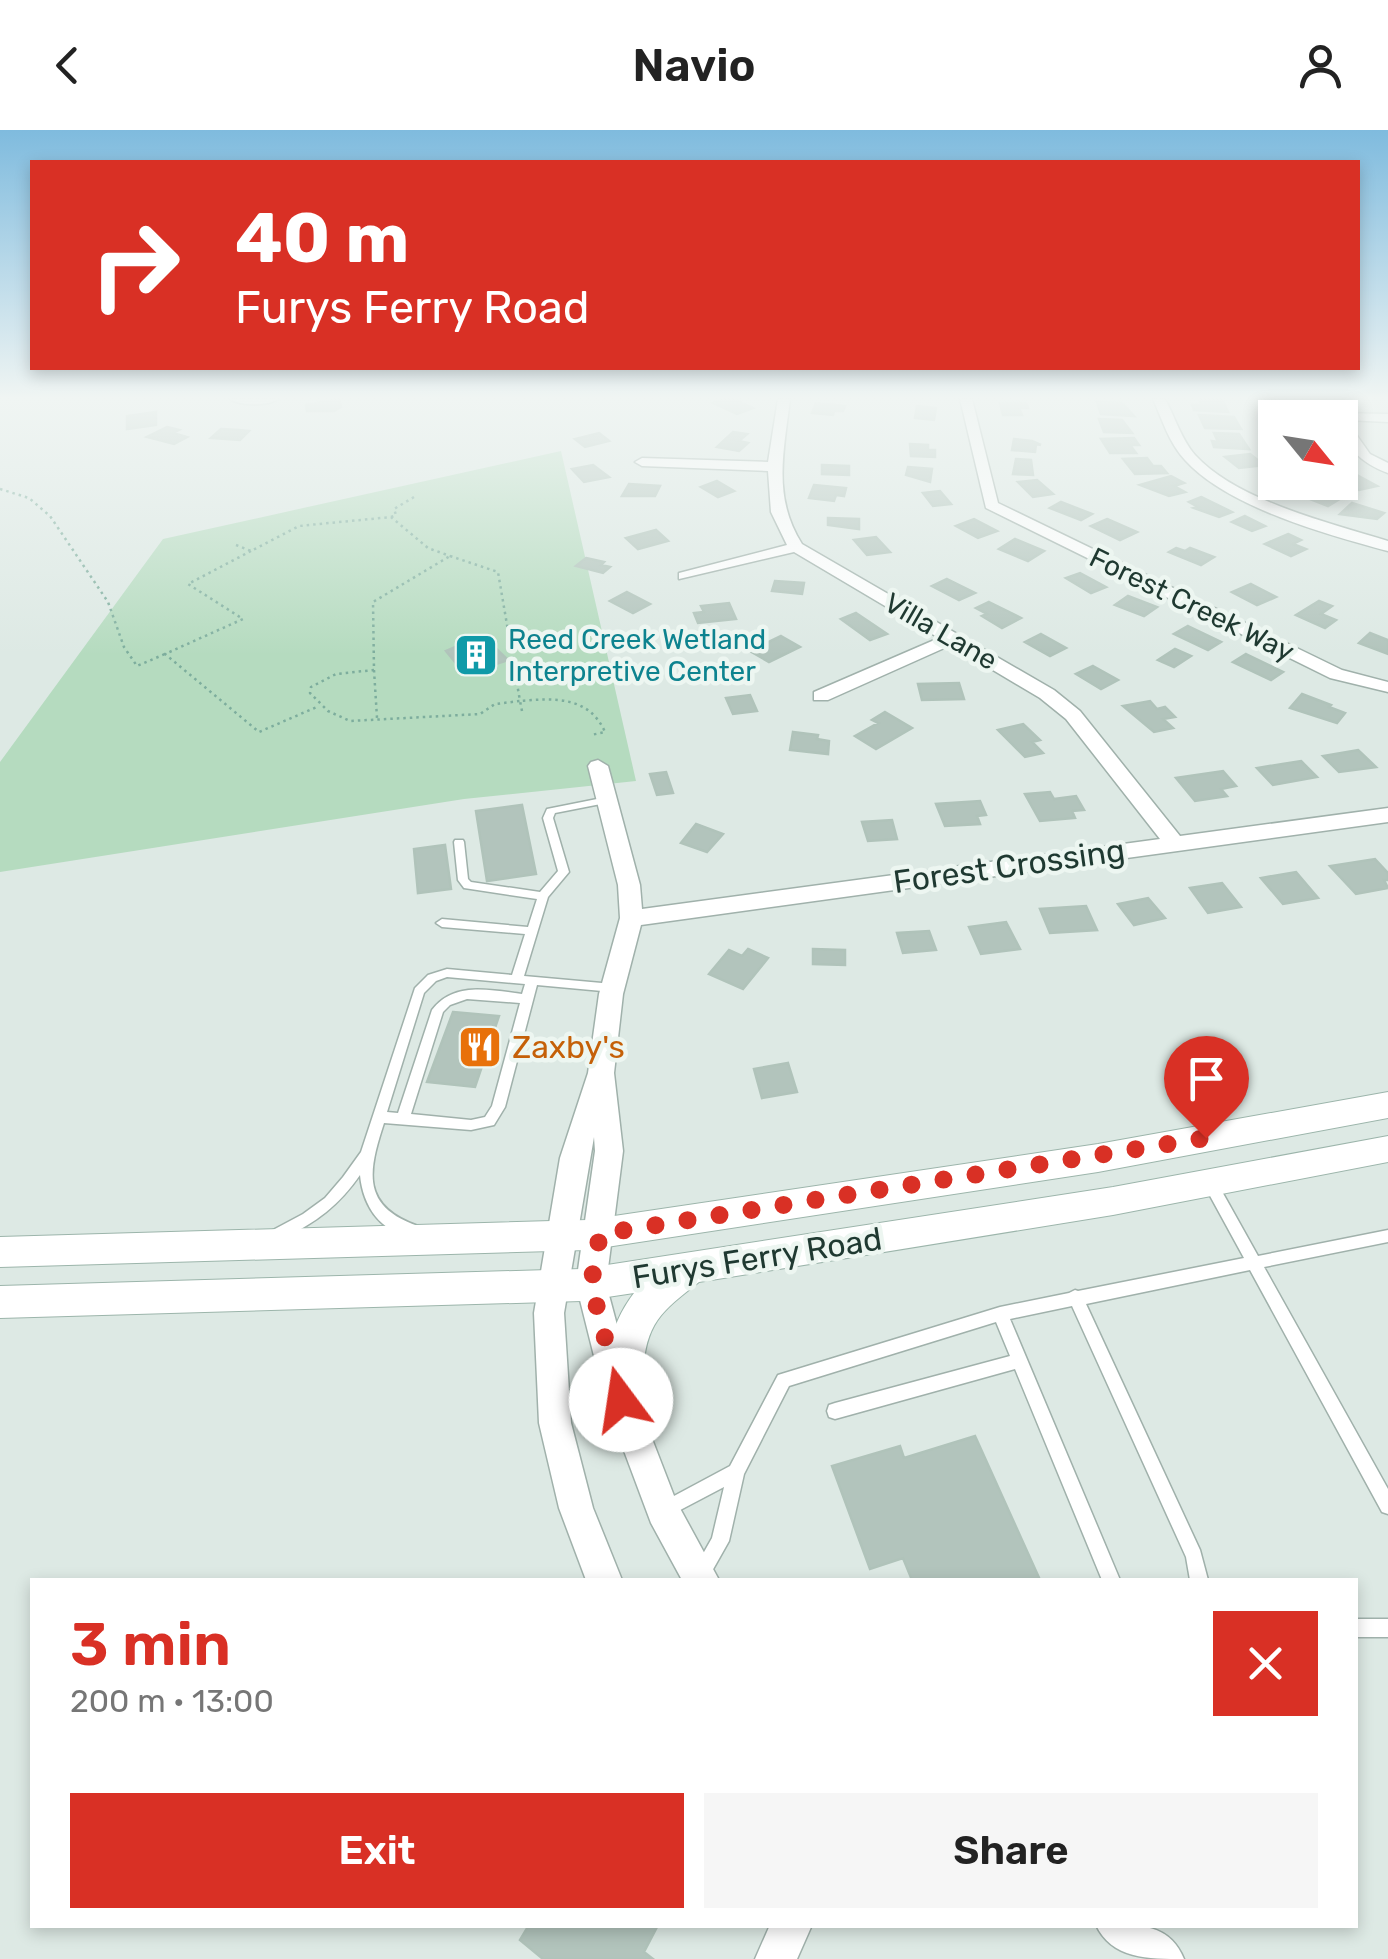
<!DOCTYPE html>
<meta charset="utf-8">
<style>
body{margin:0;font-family:Rubik,sans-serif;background:#f6f6f6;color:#222;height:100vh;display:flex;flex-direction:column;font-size:38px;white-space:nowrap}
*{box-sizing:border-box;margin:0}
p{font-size:32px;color:#767676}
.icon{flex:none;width:55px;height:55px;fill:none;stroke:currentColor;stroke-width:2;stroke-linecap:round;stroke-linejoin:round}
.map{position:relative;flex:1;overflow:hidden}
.details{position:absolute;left:30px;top:1448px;width:1328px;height:350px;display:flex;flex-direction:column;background:#fff;border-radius:0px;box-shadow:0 5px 15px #0003}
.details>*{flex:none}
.banner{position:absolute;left:30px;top:30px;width:1330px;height:210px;border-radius:0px;box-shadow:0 5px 15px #0003;background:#d93025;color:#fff;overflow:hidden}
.needle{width:65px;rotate:120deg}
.tools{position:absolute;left:1258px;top:270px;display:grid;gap:20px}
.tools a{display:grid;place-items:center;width:100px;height:100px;border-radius:0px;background:#fff;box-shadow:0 5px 15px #0003;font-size:50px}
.pin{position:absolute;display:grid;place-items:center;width:85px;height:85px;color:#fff;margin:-102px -42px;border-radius:50% 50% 50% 0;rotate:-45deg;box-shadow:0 0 10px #0007}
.pin .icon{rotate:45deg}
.me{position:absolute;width:110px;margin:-55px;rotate:346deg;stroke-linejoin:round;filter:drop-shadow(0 0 8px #0008)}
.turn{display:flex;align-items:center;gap:35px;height:210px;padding:0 40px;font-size:45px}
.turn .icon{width:130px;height:130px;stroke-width:2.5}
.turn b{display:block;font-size:70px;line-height:85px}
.round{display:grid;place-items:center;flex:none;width:105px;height:105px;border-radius:0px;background:#f6f6f6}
.summary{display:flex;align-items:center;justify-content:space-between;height:170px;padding:0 40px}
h1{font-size:60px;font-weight:600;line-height:75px;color:#d93025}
.primary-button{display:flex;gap:20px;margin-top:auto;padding:20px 40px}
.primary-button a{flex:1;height:115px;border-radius:0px;background:#d93025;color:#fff;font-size:40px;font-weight:600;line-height:115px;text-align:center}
.primary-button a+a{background:#f6f6f6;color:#222}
header{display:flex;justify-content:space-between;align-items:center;height:130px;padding:0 40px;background:#fff;font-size:45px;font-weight:600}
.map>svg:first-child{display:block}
.green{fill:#b5dbbf}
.building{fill:#b2c4bc;stroke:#b0c3ba;stroke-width:2.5}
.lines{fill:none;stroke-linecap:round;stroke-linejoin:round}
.service-casing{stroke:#a0b1ab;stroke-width:3}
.minor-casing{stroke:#a0b1ab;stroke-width:3}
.secondary-casing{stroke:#9cb5ab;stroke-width:2}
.path{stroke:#7dad9d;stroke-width:2.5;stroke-dasharray:2.5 4;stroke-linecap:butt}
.service{fill:#fff;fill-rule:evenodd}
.minor{fill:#fff;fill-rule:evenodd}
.secondary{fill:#fff;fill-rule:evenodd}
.route{stroke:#d93025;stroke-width:18;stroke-dasharray:0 32.4}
.labels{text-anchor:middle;stroke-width:9;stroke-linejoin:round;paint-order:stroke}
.far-street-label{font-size:28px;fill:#1f3931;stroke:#edf6f1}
.far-culture-label{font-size:28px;fill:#0d838f;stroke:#edf6f1;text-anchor:start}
.street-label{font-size:32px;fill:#1f3931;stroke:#edf6f1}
.food-label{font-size:32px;fill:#c56008;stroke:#edf6f1;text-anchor:start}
</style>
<header><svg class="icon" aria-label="back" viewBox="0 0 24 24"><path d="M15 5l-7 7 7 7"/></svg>Navio<svg class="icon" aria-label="person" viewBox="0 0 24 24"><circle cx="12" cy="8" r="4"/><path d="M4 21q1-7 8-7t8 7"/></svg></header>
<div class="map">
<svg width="1388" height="1829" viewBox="0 0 1388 1829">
<rect width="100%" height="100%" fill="#dde9e4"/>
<path class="green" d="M 561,321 L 636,651 L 464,669 L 0,742 L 0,632 L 163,409 Z"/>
<path class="building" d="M 339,269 L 341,277 L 334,281 L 307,281 L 306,275 Z
M 724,269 L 734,269 L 753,278 L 737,284 L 713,273 Z
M 1199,269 L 1222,269 L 1228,282 L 1194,280 L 1192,275 L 1201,275 Z
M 1257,269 L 1279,269 L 1282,273 L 1294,274 L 1299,282 L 1264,281 Z
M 1097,272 L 1122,273 L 1134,286 L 1101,284 Z
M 816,273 L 845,276 L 843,281 L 834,281 L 833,285 L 812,283 Z
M 1000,273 L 1026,273 L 1028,278 L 1019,278 L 1022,285 L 1003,285 Z
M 917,276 L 936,278 L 934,290 L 915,288 Z
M 156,282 L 156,295 L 127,299 L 127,286 Z
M 1199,285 L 1234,287 L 1241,299 L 1205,298 Z
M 1099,289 L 1122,290 L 1132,303 L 1104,302 Z
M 167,297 L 179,300 L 173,303 L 187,307 L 174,314 L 147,307 Z
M 221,299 L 239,300 L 249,301 L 240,310 L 211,308 Z
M 733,302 L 747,304 L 739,311 L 748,313 L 739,321 L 717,317 Z
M 599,303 L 609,311 L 585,317 L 575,309 Z
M 1214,303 L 1239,304 L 1249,319 L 1214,317 L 1212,311 L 1218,312 Z
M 1134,308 L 1139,315 L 1130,315 L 1136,323 L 1110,323 L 1101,309 Z
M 1014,309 L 1032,311 L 1041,315 L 1036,314 L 1035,322 L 1012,320 Z
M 910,314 L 928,315 L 928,320 L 935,320 L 935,327 L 911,326 Z
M 1250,324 L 1264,335 L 1239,338 L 1225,327 Z
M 1147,328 L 1153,336 L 1161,336 L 1167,343 L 1135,344 L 1123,329 Z
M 1016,329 L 1031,330 L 1033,345 L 1013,344 Z
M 593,335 L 609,347 L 584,352 L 572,339 Z
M 822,335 L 849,336 L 849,345 L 822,344 Z
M 908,337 L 932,339 L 930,352 L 906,345 Z
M 1355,344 L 1377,356 L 1359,360 L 1340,349 Z
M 1171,346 L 1184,353 L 1174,356 L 1185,362 L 1169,366 L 1140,355 Z
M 1037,350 L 1053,364 L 1033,367 L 1018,352 Z
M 717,351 L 734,361 L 718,367 L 701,357 Z
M 629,354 L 660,356 L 655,366 L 622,366 Z
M 1311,354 L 1332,362 L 1326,365 L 1338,370 L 1328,376 L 1295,363 Z
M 814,355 L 846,358 L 844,366 L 836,365 L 834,371 L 809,368 Z
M 940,361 L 951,374 L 933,376 L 923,363 Z
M 1201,367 L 1232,382 L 1219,387 L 1194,378 L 1198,377 L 1189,372 Z
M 1061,372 L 1092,384 L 1081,390 L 1050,378 Z
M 1352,373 L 1384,383 L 1377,389 L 1340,384 Z
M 1245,386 L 1265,396 L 1252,401 L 1232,392 Z
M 828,388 L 859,389 L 859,399 L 828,395 Z
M 974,389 L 997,401 L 978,408 L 956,396 Z
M 1107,389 L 1137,402 L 1120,410 L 1091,396 Z
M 656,400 L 668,411 L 638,419 L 626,408 Z
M 1288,404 L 1301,410 L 1293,414 L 1306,419 L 1291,426 L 1265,414 Z
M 876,407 L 890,422 L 867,425 L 854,410 Z
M 1015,409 L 1044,421 L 1028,431 L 999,419 Z
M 1176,418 L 1185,421 L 1190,418 L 1214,427 L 1201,435 L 1169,422 Z
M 586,428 L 604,432 L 601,435 L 610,437 L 603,443 L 576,436 Z
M 1080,443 L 1106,457 L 1091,463 L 1066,448 Z
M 947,449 L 975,463 L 959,470 L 932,456 Z
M 775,451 L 804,453 L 802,464 L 772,461 Z
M 1251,454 L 1276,467 L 1257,475 L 1232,462 Z
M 627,462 L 650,474 L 633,483 L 610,471 Z
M 1128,466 L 1157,477 L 1144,486 L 1115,475 Z
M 1319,471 L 1332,476 L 1321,484 L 1336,490 L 1325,498 L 1296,485 Z
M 989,472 L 1021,488 L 1002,498 L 982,486 L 987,484 L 976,478 Z
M 729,473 L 736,489 L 698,493 L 694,483 L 704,482 L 701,476 Z
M 856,483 L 887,504 L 870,510 L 841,489 Z
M 1188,496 L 1221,512 L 1208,520 L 1174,504 Z
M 1370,503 L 1388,510 L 1388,524 L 1359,513 Z
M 1041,504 L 1066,518 L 1050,526 L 1025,512 Z
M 781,506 L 800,517 L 769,532 L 750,521 Z
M 476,508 L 486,509 L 508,530 L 465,544 L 446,521 Z
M 1175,519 L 1191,526 L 1174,537 L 1158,530 Z
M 1246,524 L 1283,542 L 1271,550 L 1233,532 Z
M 1093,536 L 1118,550 L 1101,559 L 1076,544 Z
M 959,553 L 964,569 L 922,570 L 918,554 Z
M 1302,564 L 1331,575 L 1329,577 L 1345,583 L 1337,593 L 1290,578 Z
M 750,565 L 757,581 L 733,584 L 726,568 Z
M 1150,571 L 1157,579 L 1165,577 L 1175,587 L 1163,589 L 1173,598 L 1154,602 L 1123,576 Z
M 885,582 L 912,598 L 876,619 L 855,606 L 878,593 L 872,590 Z
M 1023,594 L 1040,610 L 1032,612 L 1043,623 L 1025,627 L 998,600 Z
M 793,602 L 818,605 L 817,609 L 829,611 L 828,624 L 790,620 Z
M 1358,620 L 1376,637 L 1339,642 L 1323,626 Z
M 1301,631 L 1317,647 L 1273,655 L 1257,638 Z
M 1223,641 L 1236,656 L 1221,659 L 1227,666 L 1195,671 L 1176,648 Z
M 666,642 L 673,663 L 657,665 L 650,644 Z
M 1050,662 L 1054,669 L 1076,666 L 1084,680 L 1072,681 L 1075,688 L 1040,691 L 1025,664 Z
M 980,671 L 986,685 L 977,686 L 980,694 L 945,696 L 936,674 Z
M 522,675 L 536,744 L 487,751 L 476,681 Z
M 892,690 L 897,709 L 868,711 L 862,692 Z
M 696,694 L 723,704 L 707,722 L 681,713 Z
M 445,715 L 451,759 L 418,763 L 414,719 Z
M 1375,729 L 1388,743 L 1388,750 L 1384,750 L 1388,758 L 1356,764 L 1330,736 Z
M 1296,742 L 1318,768 L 1283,774 L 1261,748 Z
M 1222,753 L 1241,777 L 1208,783 L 1190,758 Z
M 1148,768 L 1165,788 L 1134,795 L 1118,774 Z
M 1086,776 L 1097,800 L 1050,803 L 1040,779 Z
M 1006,792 L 1020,819 L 981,824 L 969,797 Z
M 929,801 L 936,820 L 903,823 L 897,803 Z
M 748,819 L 768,828 L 743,859 L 709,844 L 729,820 L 742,826 Z
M 813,819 L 845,820 L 845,835 L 813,834 Z
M 453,882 L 499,886 L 475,957 L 427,952 Z
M 788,933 L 797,962 L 762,968 L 754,939 Z
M 975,1306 L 1040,1450 L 912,1450 L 903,1428 L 870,1439 L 832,1336 L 900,1316 L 904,1328 Z
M 529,1795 L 658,1795 L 644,1822 L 653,1829 L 543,1829 L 520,1810 Z"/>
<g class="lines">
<g class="service-casing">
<path id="service" d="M 607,667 L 612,670 L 611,672 L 555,683 L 553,688 L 569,742 L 548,767 L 524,846 L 613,854 L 619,858 L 617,861 L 613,862 L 537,855 L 505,977 L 494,995 L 471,1000 L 384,993 C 368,1042 361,1076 418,1096 L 420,1100 L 418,1104 C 383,1108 363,1077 360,1045 C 339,1075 316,1093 283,1108 L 278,1110 L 273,1108 L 271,1104 L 273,1100 L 303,1084 L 325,1068 L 343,1047 L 361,1022 L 415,858 L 428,845 L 447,839 L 512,845 L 525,804 L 442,797 L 436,793 L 442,789 L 528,797 L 537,769 L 464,758 L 458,750 L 454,712 L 455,710 L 463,710 L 464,712 L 468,749 L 471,752 L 540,762 L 558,741 L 543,688 L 547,679 ZM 447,847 L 525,854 L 522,864 C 490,860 454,851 432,880 L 398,983 L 387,982 L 424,863 L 436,851 ZM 467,869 L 520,873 L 492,976 L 485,987 L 471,990 L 411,984 L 443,882 L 450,875 Z
M 1210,1047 L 1215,1049 L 1258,1126 L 1388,1100 L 1388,1112 L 1264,1137 L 1388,1359 L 1388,1384 L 1382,1382 L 1250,1140 L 1086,1174 L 1200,1420 L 1208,1450 L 1190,1450 L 1186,1427 L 1072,1176 L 1010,1189 L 1120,1450 L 1102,1450 L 1015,1239 L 835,1289 L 829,1287 L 827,1281 L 829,1275 L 835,1273 L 1010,1226 L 996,1192 L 789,1256 L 744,1344 L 729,1411 L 707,1450 L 693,1450 L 691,1445 L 712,1408 L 724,1357 L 665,1388 L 659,1386 L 657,1380 L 659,1374 L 730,1336 L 778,1245 L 1000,1177 L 1069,1163 L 1075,1160 L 1078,1161 L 1244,1128 L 1203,1053 L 1205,1049 Z
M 1355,1489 L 1388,1489 L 1388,1507 L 1355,1507 Z"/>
</g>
<g class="minor-casing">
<path id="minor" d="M 230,269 L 278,269 C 268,276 240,276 230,269 Z
M 778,269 L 790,269 C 784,321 772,367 802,414 L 1054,560 L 1080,581 L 1180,706 L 1388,678 L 1388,692 L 641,795 L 623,864 L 614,943 L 623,1021 L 606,1154 L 637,1270 L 676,1371 L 719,1450 L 682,1450 L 651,1393 L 605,1270 L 576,1154 L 595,1021 L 594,1007 L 564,1183 L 571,1293 L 593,1378 L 622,1450 L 586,1450 L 559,1378 L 539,1293 L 534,1183 L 560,1028 L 588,943 L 599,864 L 620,788 L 618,755 L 588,636 L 591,632 L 598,630 L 608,636 L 640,755 L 642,779 L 1160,709 L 1066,589 L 1040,568 L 951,515 L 828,570 L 814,570 L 814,562 L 939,508 L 794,422 L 679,449 L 679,443 L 787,415 L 771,382 L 768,341 L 642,336 L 635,332 L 642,328 L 768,332 Z
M 960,269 L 972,269 L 998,373 L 1342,540 L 1388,552 L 1388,562 L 1330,548 L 986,378 Z
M 1153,269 L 1165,269 C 1175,287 1181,309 1195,325 C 1237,371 1330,393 1388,411 L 1388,421 C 1328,405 1227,377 1185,330 C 1169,313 1162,289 1153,269 Z
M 1331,283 L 1388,284 L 1388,292 L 1346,290 L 1370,324 L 1388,333 L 1388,343 C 1363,334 1340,315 1340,288 L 1330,288 Z
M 770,1795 L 812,1795 L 797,1829 L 755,1829 Z
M 1096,1795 C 1133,1795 1168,1790 1184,1829 C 1148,1829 1112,1829 1096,1795 Z"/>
</g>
<g class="secondary-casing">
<path id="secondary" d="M 1388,962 L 1388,988 L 1098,1042 L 587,1120 L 0,1137 L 0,1107 L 587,1090 L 1098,1014 Z
M 1388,1006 L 1388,1032 L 1113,1085 L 699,1152 C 662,1181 645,1193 643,1244 C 643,1261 644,1275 638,1291 L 624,1297 L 610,1291 C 594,1253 609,1195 634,1163 L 581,1171 L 0,1188 L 0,1156 L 581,1139 L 1113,1057 Z"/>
</g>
<path class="path" d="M 0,359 L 29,368 L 50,386 L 108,472 L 124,517 L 137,536 L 165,524
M 391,387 L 396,385 L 394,379 L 414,367
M 236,415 L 251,421 L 299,396 L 391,387 L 428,418 L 450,426
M 251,421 L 188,454 L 243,489 L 165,524 L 259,602 L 319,576
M 450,426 L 498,442 L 520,571 L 495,574 L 480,584 L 350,591 L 328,581 L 310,563 L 311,557 L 336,544 L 374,540 L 373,472 Z
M 374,540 L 377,588
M 522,581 L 520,571 C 554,568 589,566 605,602 L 591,605"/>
<use href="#service" class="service"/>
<use href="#minor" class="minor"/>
<use href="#secondary" class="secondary"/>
</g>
<linearGradient id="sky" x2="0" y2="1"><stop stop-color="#7fbbde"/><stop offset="0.51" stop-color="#f0f5f3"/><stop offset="1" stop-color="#f0f5f3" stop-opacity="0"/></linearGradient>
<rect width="1388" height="525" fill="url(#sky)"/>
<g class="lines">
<path class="route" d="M 621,1270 L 591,1154 L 600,1104 L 1206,1008"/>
</g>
<defs>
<g id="building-square" transform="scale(2.25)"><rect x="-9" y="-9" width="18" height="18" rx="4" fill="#0f9aa8" stroke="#edf6f1"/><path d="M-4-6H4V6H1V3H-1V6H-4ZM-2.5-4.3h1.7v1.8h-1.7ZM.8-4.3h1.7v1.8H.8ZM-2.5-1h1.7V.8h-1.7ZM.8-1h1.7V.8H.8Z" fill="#fff"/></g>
<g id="restaurant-square" transform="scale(2.25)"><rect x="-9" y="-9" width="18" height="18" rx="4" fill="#e8710a" stroke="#edf6f1"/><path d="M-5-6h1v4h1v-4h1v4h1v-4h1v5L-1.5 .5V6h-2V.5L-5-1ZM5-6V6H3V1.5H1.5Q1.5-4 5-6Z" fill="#fff"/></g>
</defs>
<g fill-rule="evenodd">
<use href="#building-square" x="476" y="525"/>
<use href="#restaurant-square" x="480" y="917"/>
</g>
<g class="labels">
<g class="far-street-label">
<text transform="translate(1192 474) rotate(26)" y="10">Forest Creek Way</text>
<text transform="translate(941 501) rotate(30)" y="10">Villa Lane</text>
</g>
<g class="far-culture-label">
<text x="508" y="519">Reed Creek Wetland<tspan x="508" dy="32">Interpretive Center</tspan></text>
</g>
<g class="street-label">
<text transform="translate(1009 736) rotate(-8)" y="11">Forest Crossing</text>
<text transform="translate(757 1128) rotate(-9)" y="11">Furys Ferry Road</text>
</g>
<g class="food-label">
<text x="512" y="928">Zaxby's</text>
</g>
</g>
</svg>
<div class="tools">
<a><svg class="needle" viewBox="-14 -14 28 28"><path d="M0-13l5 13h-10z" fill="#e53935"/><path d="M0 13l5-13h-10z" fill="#767676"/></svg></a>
</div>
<div class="pin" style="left:1206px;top:1008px;background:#d93025"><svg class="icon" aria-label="arrive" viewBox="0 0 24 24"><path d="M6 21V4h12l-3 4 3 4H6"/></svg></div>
<svg class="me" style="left:621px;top:1270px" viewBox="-20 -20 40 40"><circle r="19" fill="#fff"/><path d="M0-13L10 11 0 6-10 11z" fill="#d93025"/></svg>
<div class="banner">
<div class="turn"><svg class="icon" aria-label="right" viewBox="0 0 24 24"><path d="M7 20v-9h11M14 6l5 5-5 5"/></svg><div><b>40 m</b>Furys Ferry Road</div></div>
</div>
<section class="details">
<div class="summary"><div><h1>3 min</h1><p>200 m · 13:00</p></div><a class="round" style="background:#d93025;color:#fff"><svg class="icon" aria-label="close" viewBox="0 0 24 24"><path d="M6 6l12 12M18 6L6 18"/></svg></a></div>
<div class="primary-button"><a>Exit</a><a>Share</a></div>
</section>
</div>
